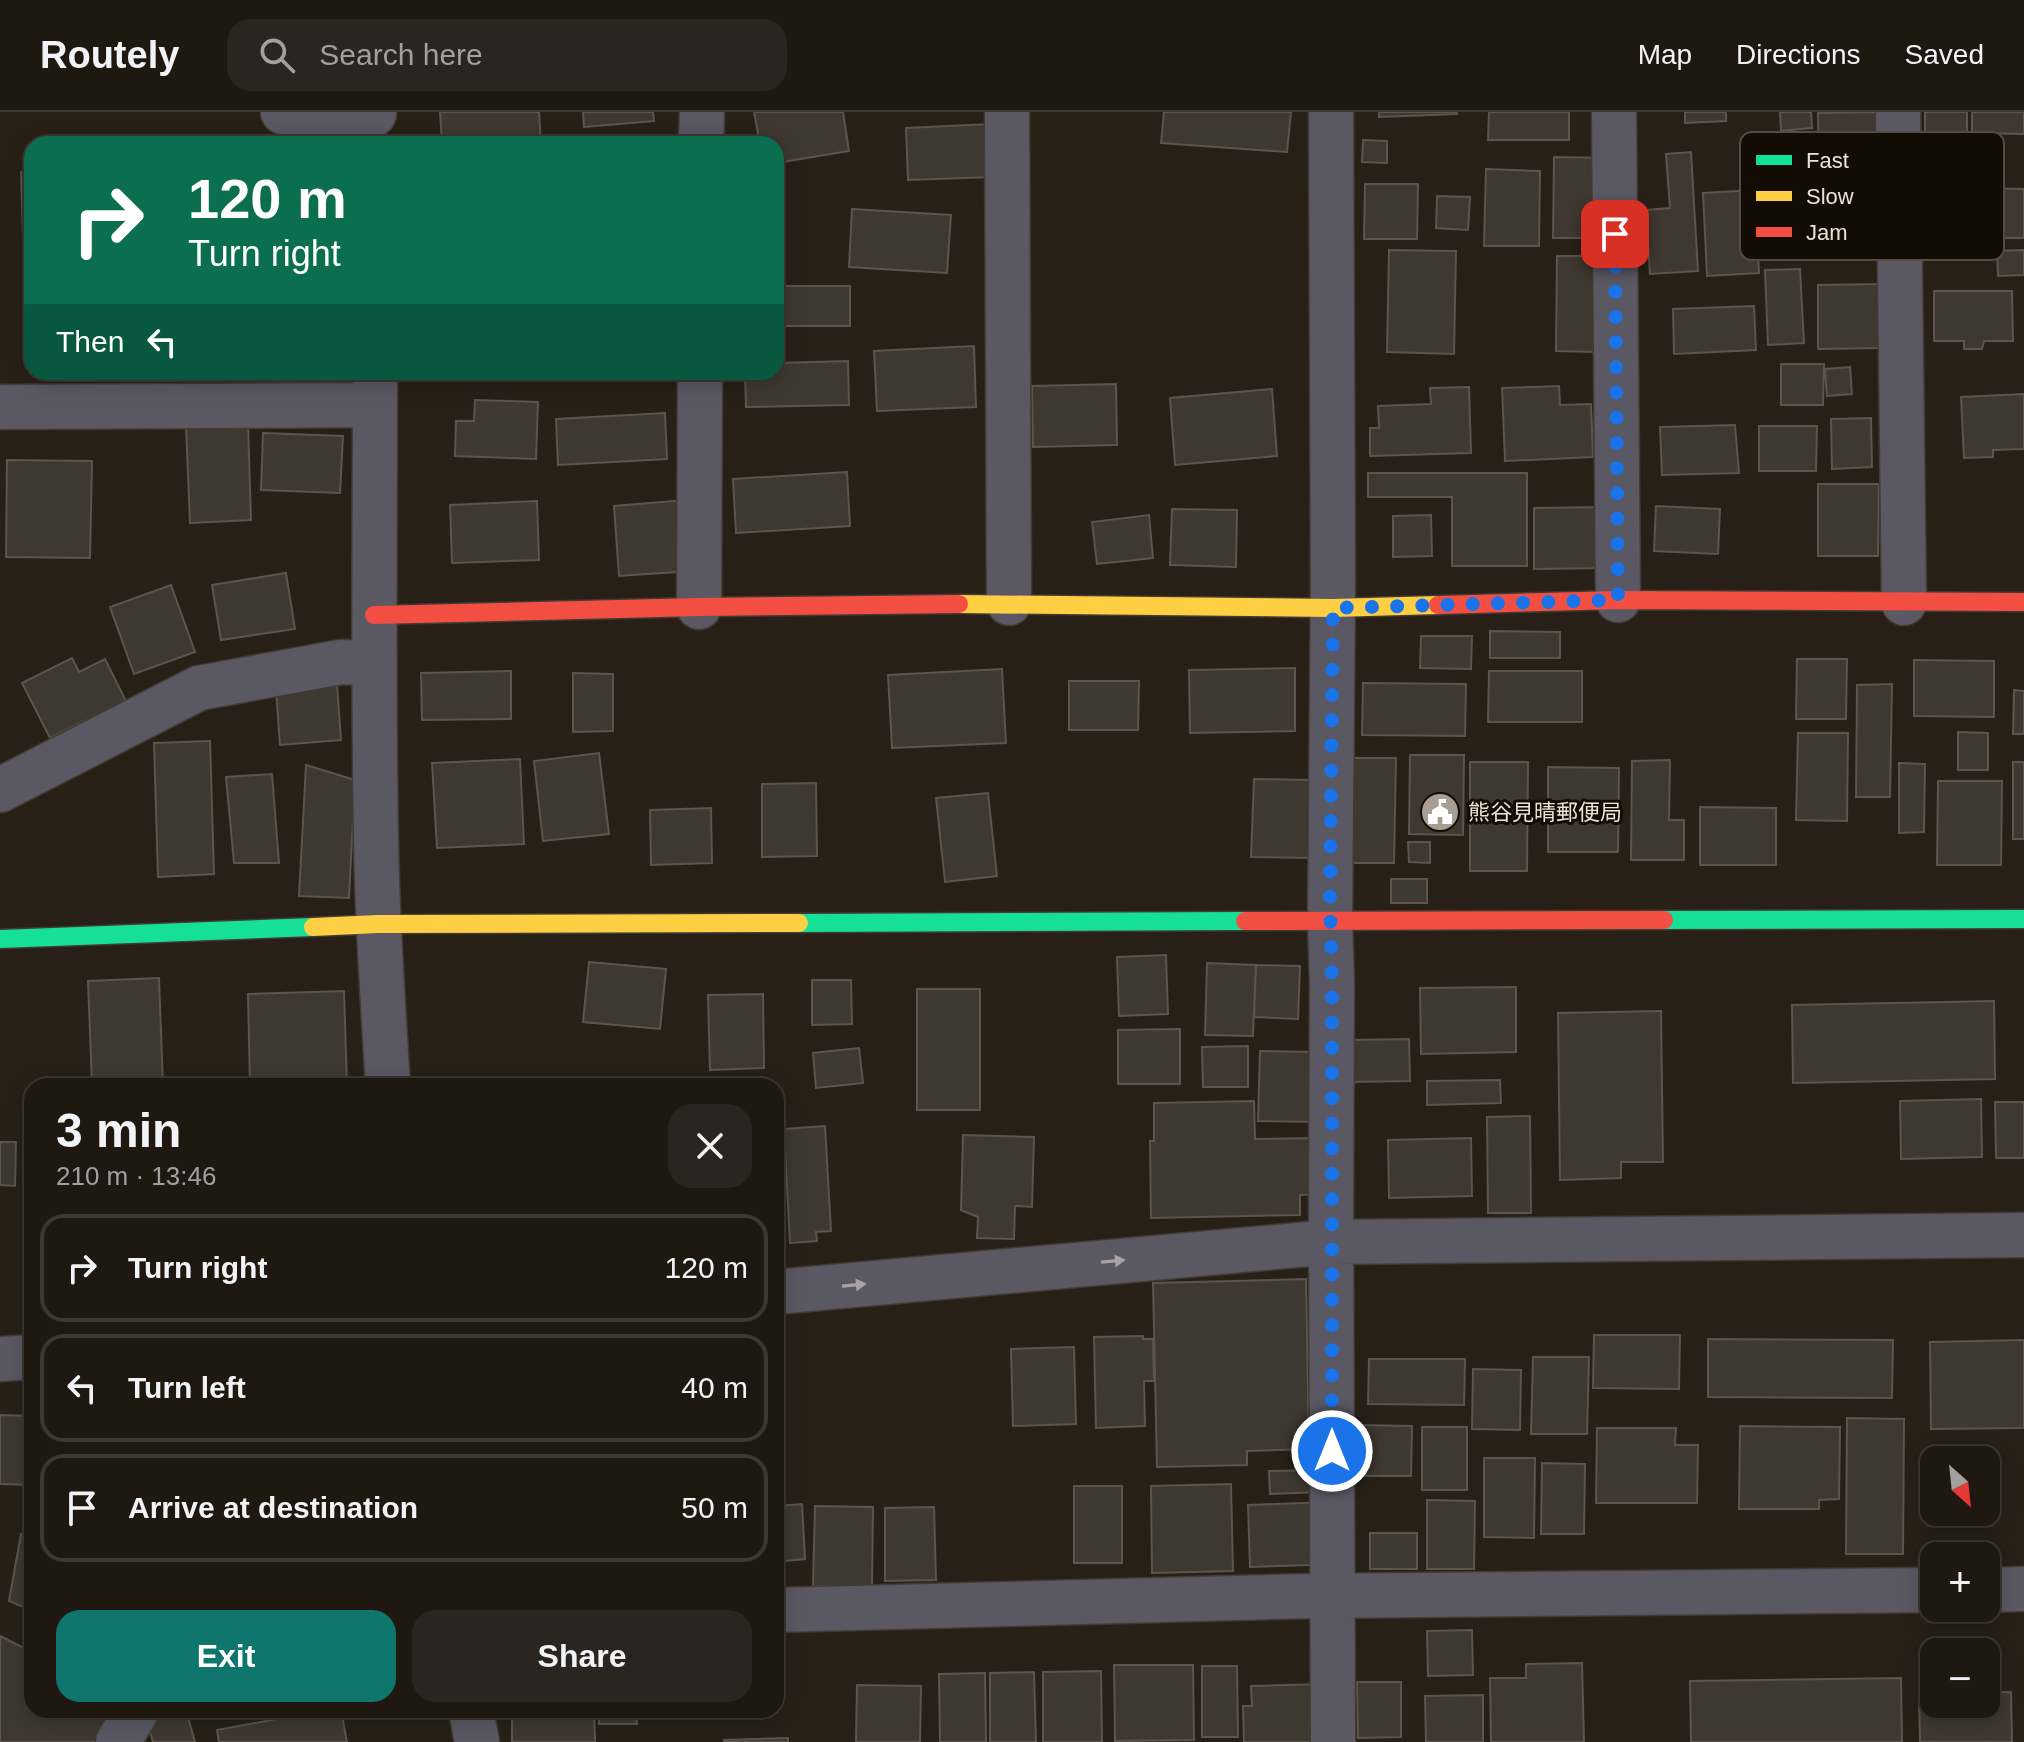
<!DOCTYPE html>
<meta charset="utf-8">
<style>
body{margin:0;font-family:Arial,"Noto Sans JP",sans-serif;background:#2b251f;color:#f1f3f6;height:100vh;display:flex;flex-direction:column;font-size:30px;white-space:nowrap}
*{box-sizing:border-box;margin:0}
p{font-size:26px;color:#a1a09f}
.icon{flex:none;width:44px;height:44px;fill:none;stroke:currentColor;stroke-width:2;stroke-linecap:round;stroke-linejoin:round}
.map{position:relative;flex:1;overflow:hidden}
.side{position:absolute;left:24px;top:966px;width:760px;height:640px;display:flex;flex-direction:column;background:#1e1811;border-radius:24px;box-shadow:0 4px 20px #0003,0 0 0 2px #3c3731}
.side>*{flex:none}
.banner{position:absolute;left:24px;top:24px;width:760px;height:244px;border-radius:24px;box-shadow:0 4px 20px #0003,0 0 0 2px #3c3731;background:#0b6e4f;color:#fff;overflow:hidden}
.needle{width:52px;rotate:153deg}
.buttons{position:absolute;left:1920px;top:1334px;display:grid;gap:16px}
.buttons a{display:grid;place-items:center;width:80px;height:80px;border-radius:16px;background:#1e1811;box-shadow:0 4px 20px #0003,0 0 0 2px #3c3731;font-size:40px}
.pin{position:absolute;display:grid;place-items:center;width:68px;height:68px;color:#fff;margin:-34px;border-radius:16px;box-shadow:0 4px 12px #0006}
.me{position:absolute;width:88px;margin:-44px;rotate:0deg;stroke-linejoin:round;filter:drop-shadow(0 0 6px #0008)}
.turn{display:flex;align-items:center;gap:28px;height:168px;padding:0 32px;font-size:36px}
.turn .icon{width:104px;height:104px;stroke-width:2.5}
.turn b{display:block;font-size:56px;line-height:68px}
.then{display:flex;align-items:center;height:76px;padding:0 32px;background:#0003;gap:16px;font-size:30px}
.round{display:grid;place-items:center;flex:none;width:84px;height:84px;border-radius:24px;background:#2b251f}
.headline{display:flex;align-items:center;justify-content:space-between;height:136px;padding:0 32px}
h1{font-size:48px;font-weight:700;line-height:60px}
.action{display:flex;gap:16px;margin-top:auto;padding:16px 32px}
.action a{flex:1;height:92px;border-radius:24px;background:#0f766e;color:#fff;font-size:32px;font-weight:700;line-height:92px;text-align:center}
.action a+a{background:#2b251f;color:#f1f3f6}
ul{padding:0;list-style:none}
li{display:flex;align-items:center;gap:24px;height:108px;margin:0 16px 12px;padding:0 16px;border:4px solid #3c3731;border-radius:24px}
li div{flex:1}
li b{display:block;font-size:30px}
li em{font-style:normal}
header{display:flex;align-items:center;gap:48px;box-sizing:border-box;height:112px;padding:0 40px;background:#1e1811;border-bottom:2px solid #3c3731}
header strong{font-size:38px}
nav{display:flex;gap:44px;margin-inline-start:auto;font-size:28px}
.search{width:560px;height:72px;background:#2b251f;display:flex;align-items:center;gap:20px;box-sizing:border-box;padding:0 28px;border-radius:24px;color:#a1a09f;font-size:30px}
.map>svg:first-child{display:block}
.building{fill:#3f3830;stroke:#5c544d;stroke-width:2}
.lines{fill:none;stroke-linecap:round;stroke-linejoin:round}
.street-casing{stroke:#423b33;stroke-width:47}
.fast-casing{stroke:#423b33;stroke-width:21}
.slow-casing{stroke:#423b33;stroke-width:21}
.jam-casing{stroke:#423b33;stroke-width:21}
.street{stroke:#595863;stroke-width:44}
.fast{stroke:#16e098;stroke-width:18}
.slow{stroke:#ffcf43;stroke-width:18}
.jam{stroke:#f24e42;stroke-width:18}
.oneway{fill:#aaa3a2}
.route{stroke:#1a73e8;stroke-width:14;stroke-dasharray:0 25.2}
.labels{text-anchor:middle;stroke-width:6;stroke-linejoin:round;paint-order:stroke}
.poi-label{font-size:22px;fill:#ece1d6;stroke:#130c05;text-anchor:start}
.key{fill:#130c05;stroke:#544c44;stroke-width:2}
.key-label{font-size:22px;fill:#ece1d6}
</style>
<header>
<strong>Routely</strong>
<div class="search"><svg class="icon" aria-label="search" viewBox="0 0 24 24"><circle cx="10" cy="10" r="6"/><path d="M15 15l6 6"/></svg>Search here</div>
<nav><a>Map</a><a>Directions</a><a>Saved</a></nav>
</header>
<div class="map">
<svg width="2024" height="1630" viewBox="0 0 2024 1630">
<rect width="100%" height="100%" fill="#282017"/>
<path class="building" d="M 440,0 L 539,0 L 541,32 L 442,32 Z
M 583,0 L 653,0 L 654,9 L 584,15 Z
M 754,0 L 843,0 L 849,39 L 776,51 L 776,32 L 760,32 Z
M 1164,0 L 1291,0 L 1287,40 L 1161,31 Z
M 1379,0 L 1457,0 L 1457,2 L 1379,5 Z
M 1489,0 L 1569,0 L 1569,28 L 1488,28 Z
M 1685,0 L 1726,0 L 1726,9 L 1685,11 Z
M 1780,0 L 1811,0 L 1812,16 L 1781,19 Z
M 1880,0 L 1881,89 L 1771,92 L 1770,55 L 1819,54 L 1818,1 Z
M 1925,0 L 1967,0 L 1967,26 L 1925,27 Z
M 1972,0 L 2024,0 L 2024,22 L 1972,21 Z
M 991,12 L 993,65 L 908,68 L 906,16 Z
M 1363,28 L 1387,29 L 1387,51 L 1362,50 Z
M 1691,40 L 1698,159 L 1650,162 L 1646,98 L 1670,96 L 1666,42 Z
M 1554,45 L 1607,46 L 1606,126 L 1553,126 Z
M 1486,57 L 1540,59 L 1539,134 L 1484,134 Z
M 21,60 L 32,62 L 32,192 L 25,191 Z
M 1365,72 L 1418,72 L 1417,127 L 1364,127 Z
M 1976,76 L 2024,77 L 2024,126 L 1941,126 L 1941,90 L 1975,88 Z
M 1755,78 L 1759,161 L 1707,164 L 1703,81 Z
M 1437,84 L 1470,85 L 1468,118 L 1436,116 Z
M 852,97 L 951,103 L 947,161 L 849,155 Z
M 1389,138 L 1456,139 L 1454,242 L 1387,240 Z
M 2024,138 L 2024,163 L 1998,164 L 1997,139 Z
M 1557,144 L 1596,144 L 1594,240 L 1556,239 Z
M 1800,157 L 1804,231 L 1768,233 L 1765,158 Z
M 1882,172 L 1883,236 L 1818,237 L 1818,173 Z
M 776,174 L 850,174 L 850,214 L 776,214 Z
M 1934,179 L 2012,179 L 2013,229 L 1984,229 L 1982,237 L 1964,237 L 1964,229 L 1934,229 Z
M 1754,194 L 1756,238 L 1674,242 L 1673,197 Z
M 974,234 L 976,295 L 877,299 L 874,239 Z
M 848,249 L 849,293 L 746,295 L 745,260 L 776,260 L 776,251 Z
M 1781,252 L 1824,252 L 1823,293 L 1781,293 Z
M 1850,255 L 1852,282 L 1827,284 L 1825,257 Z
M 1116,272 L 1117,333 L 1033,335 L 1032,274 Z
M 1559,274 L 1560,293 L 1591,292 L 1593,345 L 1505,349 L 1502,276 Z
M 1469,275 L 1471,341 L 1370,344 L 1370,316 L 1379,316 L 1378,294 L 1431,292 L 1430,276 Z
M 1272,277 L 1277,344 L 1175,353 L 1170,286 Z
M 2024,282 L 2024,337 L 1993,338 L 1993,345 L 1964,346 L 1961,285 Z
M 475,288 L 538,290 L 536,347 L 455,344 L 456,309 L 474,309 Z
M 665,301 L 667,347 L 558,353 L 556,307 Z
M 1871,306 L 1872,355 L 1832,357 L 1831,307 Z
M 248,312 L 251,408 L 190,411 L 186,314 Z
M 1735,313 L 1739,361 L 1662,363 L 1660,315 Z
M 1759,314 L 1817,314 L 1816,359 L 1759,359 Z
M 263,321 L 343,324 L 340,381 L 261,378 Z
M 7,348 L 92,349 L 90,446 L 6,445 Z
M 847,360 L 850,414 L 736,421 L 733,367 Z
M 1368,361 L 1527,361 L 1527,454 L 1452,454 L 1452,385 L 1368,385 Z
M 1818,372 L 1879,372 L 1878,444 L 1818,444 Z
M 686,388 L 691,459 L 619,464 L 614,394 Z
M 537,389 L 539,448 L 452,451 L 450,393 Z
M 1656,394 L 1720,397 L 1718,442 L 1654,439 Z
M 1610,395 L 1610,456 L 1534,457 L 1534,396 Z
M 1172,397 L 1237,398 L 1236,455 L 1170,453 Z
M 1149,403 L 1153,446 L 1097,452 L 1092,410 Z
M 1431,403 L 1432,444 L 1393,445 L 1393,404 Z
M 286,461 L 295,517 L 221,528 L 212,473 Z
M 171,473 L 195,540 L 134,562 L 110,495 Z
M 1490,519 L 1560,520 L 1560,546 L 1490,546 Z
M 1421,524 L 1472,524 L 1471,557 L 1420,556 Z
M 72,546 L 79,560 L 105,547 L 126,589 L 50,626 L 22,571 Z
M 1797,547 L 1847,547 L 1846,607 L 1796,607 Z
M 1914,548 L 1994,549 L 1994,605 L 1914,604 Z
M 1295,556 L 1295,619 L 1190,621 L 1189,558 Z
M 1002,557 L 1006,631 L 892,636 L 888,563 Z
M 511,559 L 511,607 L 422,608 L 421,561 Z
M 1489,559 L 1582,559 L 1582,610 L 1488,610 Z
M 573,561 L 613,562 L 613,619 L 573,620 Z
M 1069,569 L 1139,569 L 1138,618 L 1069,618 Z
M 1363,571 L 1466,572 L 1465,624 L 1362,623 Z
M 1892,572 L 1890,685 L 1856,685 L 1857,573 Z
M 337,573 L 341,628 L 280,633 L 276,577 Z
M 2014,578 L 2024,579 L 2024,622 L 2013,622 Z
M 1958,620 L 1988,621 L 1988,658 L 1958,658 Z
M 1798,621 L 1848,621 L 1847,709 L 1796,708 Z
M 210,629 L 214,762 L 158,765 L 154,631 Z
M 599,641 L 609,722 L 543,729 L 534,649 Z
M 1410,643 L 1464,643 L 1463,723 L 1409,722 Z
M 1351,646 L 1396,646 L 1394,751 L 1350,751 Z
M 520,647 L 524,732 L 437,736 L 432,651 Z
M 1670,648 L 1669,708 L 1684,708 L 1684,748 L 1631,748 L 1632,649 Z
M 1470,650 L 1528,650 L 1527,759 L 1470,759 Z
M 2013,650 L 2024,650 L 2024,727 L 2013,727 Z
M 1899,651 L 1925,652 L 1924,720 L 1899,721 Z
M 306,653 L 355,668 L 349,786 L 299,784 Z
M 1548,655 L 1619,656 L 1618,740 L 1548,740 Z
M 272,662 L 279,751 L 234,751 L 226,665 Z
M 1254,667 L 1310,668 L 1309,746 L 1251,745 Z
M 1938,669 L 2002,669 L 2001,753 L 1937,753 Z
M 816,671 L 817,744 L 762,745 L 762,672 Z
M 988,681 L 997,764 L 945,770 L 936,686 Z
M 1700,695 L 1776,696 L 1776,753 L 1700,753 Z
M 711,696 L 712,751 L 651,753 L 650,698 Z
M 1408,730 L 1430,730 L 1430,751 L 1409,750 Z
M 1391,767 L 1427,767 L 1427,791 L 1391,791 Z
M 1166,843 L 1168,902 L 1119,904 L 1117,845 Z
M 589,850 L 666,857 L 660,917 L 583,910 Z
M 1207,851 L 1256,853 L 1253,924 L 1205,923 Z
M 1256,853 L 1300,854 L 1298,907 L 1254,905 Z
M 159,866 L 163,974 L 92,974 L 88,869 Z
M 812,868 L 851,868 L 852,912 L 812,913 Z
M 1516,875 L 1516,940 L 1421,942 L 1420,876 Z
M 917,877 L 980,877 L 980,998 L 917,998 Z
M 344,879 L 347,974 L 250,974 L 248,882 Z
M 763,882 L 764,956 L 710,958 L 708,883 Z
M 1994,889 L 1995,967 L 1793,971 L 1792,893 Z
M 1661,899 L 1663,1050 L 1621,1050 L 1621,1066 L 1560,1068 L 1558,901 Z
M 1180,917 L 1180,972 L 1118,972 L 1118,918 Z
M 1409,927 L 1410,969 L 1350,970 L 1350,928 Z
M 1248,934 L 1248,975 L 1203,975 L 1202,935 Z
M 859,936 L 863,971 L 816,976 L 813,941 Z
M 1260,939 L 1320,940 L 1318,1010 L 1258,1009 Z
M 1500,968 L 1501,991 L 1427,993 L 1427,969 Z
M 1981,987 L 1982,1045 L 1901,1047 L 1900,989 Z
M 1254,989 L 1255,1027 L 1320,1026 L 1321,1082 L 1300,1083 L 1300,1103 L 1151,1106 L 1150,1029 L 1154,1029 L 1154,991 Z
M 1995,990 L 2024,990 L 2024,1046 L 1996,1046 Z
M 1530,1004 L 1531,1101 L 1488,1101 L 1487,1005 Z
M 825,1014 L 831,1119 L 816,1120 L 817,1129 L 790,1131 L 784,1017 Z
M 963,1023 L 1034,1025 L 1032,1095 L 1015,1094 L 1014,1127 L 977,1126 L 978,1105 L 961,1098 Z
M 1471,1026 L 1472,1084 L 1389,1086 L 1388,1028 Z
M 0,1030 L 16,1030 L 15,1074 L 0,1073 Z
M 1306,1167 L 1309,1337 L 1247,1339 L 1247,1353 L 1157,1355 L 1153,1171 Z
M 1594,1223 L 1680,1223 L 1679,1277 L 1593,1276 Z
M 1143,1224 L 1143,1227 L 1153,1227 L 1154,1269 L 1144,1269 L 1145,1314 L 1096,1316 L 1094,1225 Z
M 1708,1227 L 1893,1228 L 1892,1286 L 1708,1285 Z
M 2024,1228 L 2024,1316 L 1931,1317 L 1930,1230 Z
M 1074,1235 L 1076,1312 L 1013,1314 L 1011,1237 Z
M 1533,1245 L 1589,1245 L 1587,1322 L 1531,1322 Z
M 1369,1247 L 1465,1247 L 1464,1293 L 1368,1292 Z
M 1473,1257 L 1521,1258 L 1520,1318 L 1472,1317 Z
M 0,1303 L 32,1304 L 32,1373 L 0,1372 Z
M 1847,1306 L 1904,1307 L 1903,1442 L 1846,1442 Z
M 1356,1313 L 1412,1314 L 1411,1364 L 1357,1364 Z
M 1740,1314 L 1840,1315 L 1839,1387 L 1819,1388 L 1819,1397 L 1739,1397 Z
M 1422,1315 L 1467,1315 L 1467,1378 L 1422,1378 Z
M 1597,1316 L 1676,1316 L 1675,1333 L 1698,1333 L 1697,1391 L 1596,1391 Z
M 1484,1346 L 1535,1346 L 1534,1426 L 1484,1425 Z
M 1542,1351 L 1585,1352 L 1584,1422 L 1541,1422 Z
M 1322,1358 L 1322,1380 L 1270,1382 L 1269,1359 Z
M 1231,1372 L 1233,1459 L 1152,1461 L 1151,1374 Z
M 1074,1374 L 1122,1374 L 1122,1451 L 1074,1451 Z
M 1427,1388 L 1475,1389 L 1474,1457 L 1427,1457 Z
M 1329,1390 L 1312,1453 L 1250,1455 L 1248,1393 Z
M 802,1392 L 805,1447 L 776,1450 L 776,1394 Z
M 815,1394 L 873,1395 L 872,1475 L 813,1474 Z
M 934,1395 L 936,1468 L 885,1469 L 885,1396 Z
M 32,1421 L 32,1499 L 9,1489 L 21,1422 Z
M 1370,1421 L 1417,1421 L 1417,1457 L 1370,1457 Z
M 1472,1518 L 1473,1563 L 1428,1564 L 1427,1519 Z
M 0,1524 L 32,1540 L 32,1598 L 126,1598 L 104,1630 L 0,1630 Z
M 1582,1551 L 1584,1630 L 1491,1630 L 1490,1566 L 1526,1566 L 1526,1552 Z
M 1114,1553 L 1193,1553 L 1194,1628 L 1115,1629 Z
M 1202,1554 L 1237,1554 L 1238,1625 L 1202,1625 Z
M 1101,1559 L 1102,1630 L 1043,1630 L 1043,1560 Z
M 1034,1560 L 1036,1630 L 990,1630 L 990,1561 Z
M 985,1561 L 986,1630 L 940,1630 L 939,1562 Z
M 1901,1566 L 1902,1630 L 1691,1630 L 1690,1569 Z
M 1357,1570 L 1401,1570 L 1401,1625 L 1358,1626 Z
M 1320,1572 L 1321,1630 L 1244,1630 L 1243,1594 L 1252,1594 L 1251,1574 Z
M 857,1573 L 921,1574 L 920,1630 L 856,1630 Z
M 1986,1580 L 2011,1580 L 2012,1630 L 1920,1630 L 1919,1581 L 1934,1581 L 1934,1592 L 1986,1592 Z
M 1483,1583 L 1483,1630 L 1426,1630 L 1425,1584 Z
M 177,1598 L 186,1598 L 195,1630 L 153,1630 L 146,1607 Z
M 325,1598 L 341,1598 L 347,1630 L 219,1630 L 217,1618 Z
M 512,1598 L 594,1598 L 595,1630 L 512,1630 Z
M 599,1598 L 636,1598 L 637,1612 L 599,1612 Z
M 788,1626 L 788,1630 L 724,1630 L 724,1628 Z"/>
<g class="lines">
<g class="street-casing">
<path id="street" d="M 283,0 L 374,2
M 1007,0 L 1009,491
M 1331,0 L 1333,471 L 1330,810 L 1332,871 L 1331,1101 L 1333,1630
M 1614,0 L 1618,488
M 1898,0 L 1904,491
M 701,32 L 702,0
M 375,260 C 375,415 373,571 376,726 C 377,809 383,891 388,974
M 0,295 L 375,293
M 699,495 L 700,260
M 0,678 L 199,576 L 341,550 L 374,551
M 776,1180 L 1331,1130 L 2024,1123
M 0,1247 L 32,1245
M 1986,1478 L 2024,1477
M 776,1498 L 1311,1484 L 1934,1478
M 471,1598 L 477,1630
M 118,1630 L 137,1598"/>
</g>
<g class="fast-casing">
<path id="fast" d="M 1664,808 L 2024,807
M 799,811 L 1245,809
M 0,827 L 313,815"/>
</g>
<g class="slow-casing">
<path id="slow" d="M 959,492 L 1333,496 L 1438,493
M 313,815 L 378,812 L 799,811"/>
</g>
<g class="jam-casing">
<path id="jam" d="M 1438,493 L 1618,488 L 2024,490
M 374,503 L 699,495 L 959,492
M 1245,809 L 1664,808"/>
</g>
<use href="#street" class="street"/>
<use href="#fast" class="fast"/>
<use href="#slow" class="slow"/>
<use href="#jam" class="jam"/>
</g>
<defs><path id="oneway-solid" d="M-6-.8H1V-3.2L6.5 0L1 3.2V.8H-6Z" transform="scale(2)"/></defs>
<g class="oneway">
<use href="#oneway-solid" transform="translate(1113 1149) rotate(-5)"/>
<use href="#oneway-solid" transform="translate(854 1173) rotate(-5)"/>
</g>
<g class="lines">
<path class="route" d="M 1332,1339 L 1332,871 L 1330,787 L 1333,496 L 1618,488 L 1615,122"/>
</g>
<defs>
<g id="civic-disc" transform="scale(2)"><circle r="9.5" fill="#a79d93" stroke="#130c05"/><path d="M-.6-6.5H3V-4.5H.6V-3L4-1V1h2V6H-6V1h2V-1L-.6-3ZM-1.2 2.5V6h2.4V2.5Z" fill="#fff"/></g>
</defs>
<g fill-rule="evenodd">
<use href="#civic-disc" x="1440" y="700"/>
</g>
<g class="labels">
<g class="poi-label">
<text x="1468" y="708">熊谷見晴郵便局</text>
</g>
</g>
<rect x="1740" y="20" width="264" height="128" rx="12" class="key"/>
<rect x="1756" y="43" width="36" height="10" fill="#16e098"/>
<rect x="1756" y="79" width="36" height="10" fill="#ffcf43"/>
<rect x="1756" y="115" width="36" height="10" fill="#f24e42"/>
<g class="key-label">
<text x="1806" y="56">Fast</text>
<text x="1806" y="92">Slow</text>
<text x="1806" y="128">Jam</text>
</g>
</svg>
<div class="buttons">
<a><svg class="needle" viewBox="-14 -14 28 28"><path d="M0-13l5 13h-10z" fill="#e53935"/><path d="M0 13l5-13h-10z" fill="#a1a09f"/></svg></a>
<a>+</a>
<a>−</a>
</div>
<div class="pin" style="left:1615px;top:122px;background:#d93025"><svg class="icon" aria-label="arrive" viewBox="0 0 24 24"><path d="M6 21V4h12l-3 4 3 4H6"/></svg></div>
<svg class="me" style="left:1332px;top:1339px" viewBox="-20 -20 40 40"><circle r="17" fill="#1a73e8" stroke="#fff" stroke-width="3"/><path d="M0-11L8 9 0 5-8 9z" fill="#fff"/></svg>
<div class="banner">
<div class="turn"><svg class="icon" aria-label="right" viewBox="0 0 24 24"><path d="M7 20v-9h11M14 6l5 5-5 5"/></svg><div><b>120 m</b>Turn right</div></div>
<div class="then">Then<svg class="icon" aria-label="left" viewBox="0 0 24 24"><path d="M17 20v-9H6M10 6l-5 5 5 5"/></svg></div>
</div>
<section class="side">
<div class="headline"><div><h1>3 min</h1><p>210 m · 13:46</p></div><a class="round"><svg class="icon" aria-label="close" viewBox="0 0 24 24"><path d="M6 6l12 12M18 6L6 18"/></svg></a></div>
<ul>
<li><svg class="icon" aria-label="right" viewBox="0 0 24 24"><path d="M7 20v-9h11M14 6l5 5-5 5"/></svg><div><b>Turn right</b></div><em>120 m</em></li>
<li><svg class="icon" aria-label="left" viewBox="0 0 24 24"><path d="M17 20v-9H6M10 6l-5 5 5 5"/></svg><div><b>Turn left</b></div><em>40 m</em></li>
<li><svg class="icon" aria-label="arrive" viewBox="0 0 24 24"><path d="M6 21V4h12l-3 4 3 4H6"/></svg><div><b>Arrive at destination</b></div><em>50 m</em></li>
</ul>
<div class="action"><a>Exit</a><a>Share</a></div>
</section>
</div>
